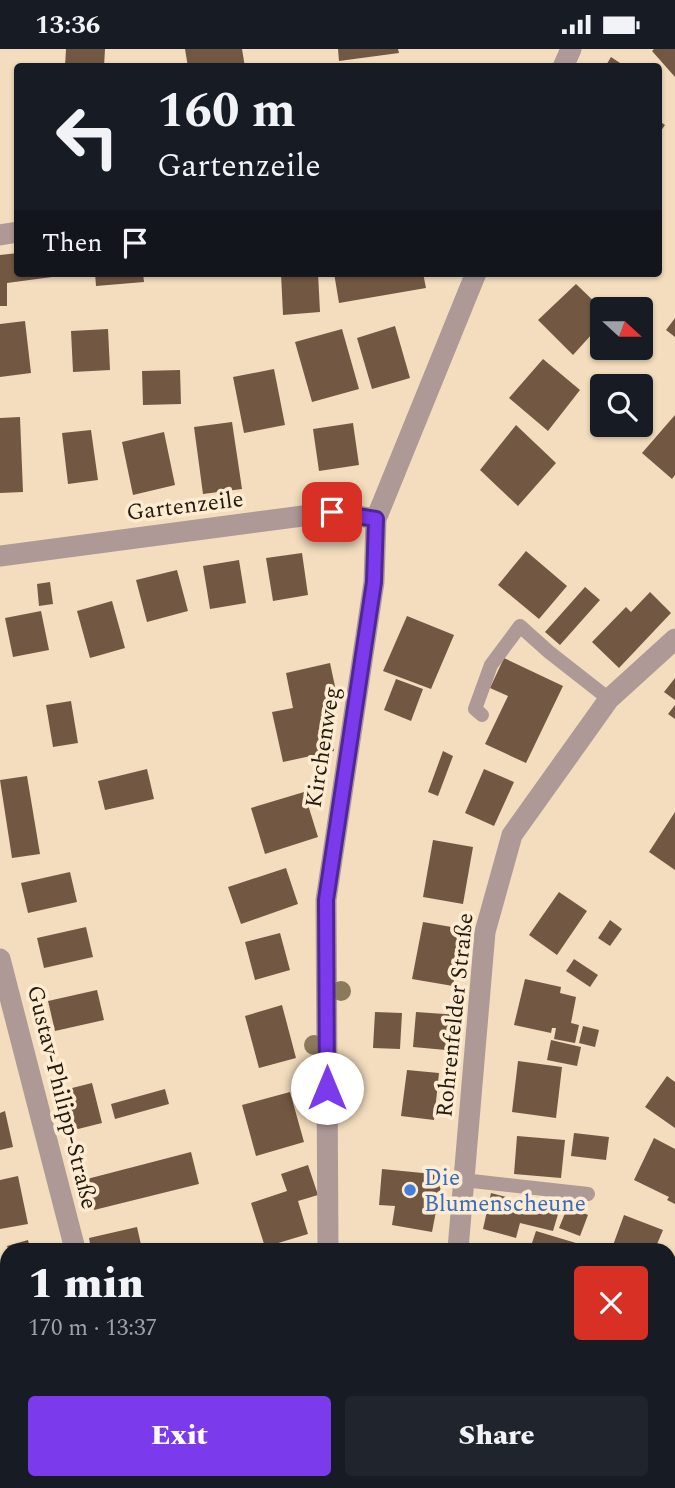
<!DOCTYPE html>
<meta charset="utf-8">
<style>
body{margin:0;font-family:Spectral,serif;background:#20242c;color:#f1f3f6;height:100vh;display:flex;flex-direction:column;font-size:26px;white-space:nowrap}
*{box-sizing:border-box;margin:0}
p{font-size:23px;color:#9ea1a6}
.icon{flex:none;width:38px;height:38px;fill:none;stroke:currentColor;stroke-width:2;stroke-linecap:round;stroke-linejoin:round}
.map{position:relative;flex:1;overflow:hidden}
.panel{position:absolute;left:0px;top:1194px;width:676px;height:247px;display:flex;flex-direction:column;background:#171b24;border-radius:21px 21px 0 0;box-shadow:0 2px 5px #0004}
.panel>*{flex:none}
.top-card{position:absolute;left:14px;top:14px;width:648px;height:214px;border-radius:7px;box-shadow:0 2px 5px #0004;background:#171b24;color:#f1f3f6;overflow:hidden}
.needle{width:46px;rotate:111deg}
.fabs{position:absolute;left:590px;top:248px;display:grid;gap:14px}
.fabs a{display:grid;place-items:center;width:63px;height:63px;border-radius:7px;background:#171b24;box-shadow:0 2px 5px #0004;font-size:35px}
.pin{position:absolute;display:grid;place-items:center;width:60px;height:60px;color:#fff;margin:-30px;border-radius:14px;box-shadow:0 4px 10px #0006}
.me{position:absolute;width:77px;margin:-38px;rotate:0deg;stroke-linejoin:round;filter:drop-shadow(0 0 5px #0008)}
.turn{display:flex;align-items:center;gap:24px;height:147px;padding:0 28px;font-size:32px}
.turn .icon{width:91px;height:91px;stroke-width:2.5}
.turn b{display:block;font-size:49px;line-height:60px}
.then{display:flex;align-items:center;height:66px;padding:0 28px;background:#0003;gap:14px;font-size:26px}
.round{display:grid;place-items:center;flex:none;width:74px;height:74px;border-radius:7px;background:#20242c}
.overview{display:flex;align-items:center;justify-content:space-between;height:119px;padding:0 28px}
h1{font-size:42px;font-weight:800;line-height:52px}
.button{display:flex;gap:14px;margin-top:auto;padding:14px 28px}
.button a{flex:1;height:80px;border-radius:7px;background:#7c3aed;color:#fff;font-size:28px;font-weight:800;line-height:80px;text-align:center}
.button a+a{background:#20242c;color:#f1f3f6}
.status{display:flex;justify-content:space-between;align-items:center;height:49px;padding:0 35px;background:#171b24;direction:ltr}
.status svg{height:19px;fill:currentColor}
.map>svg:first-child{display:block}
.building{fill:#725842}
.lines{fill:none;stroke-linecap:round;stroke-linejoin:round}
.service{stroke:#ae9997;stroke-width:14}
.minor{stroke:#ae9997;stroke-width:21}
.tree{fill:#8c785a}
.route-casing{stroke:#51269a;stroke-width:18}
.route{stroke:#7c3aed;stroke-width:12}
.shop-dot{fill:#3f7fe0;stroke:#fdebd2;stroke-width:2.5}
.labels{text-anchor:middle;stroke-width:7;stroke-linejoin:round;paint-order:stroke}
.street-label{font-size:23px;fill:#211a0e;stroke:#fdebd2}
.shop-label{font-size:23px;fill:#366cbe;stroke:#fdebd2;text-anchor:start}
</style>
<div class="status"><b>13:36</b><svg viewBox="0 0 49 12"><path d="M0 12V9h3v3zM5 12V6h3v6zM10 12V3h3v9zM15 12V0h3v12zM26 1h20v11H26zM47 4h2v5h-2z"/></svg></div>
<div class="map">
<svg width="675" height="1439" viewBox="0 0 675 1439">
<rect width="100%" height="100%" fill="#f3ddbe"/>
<path class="building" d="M 66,0 L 105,0 L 104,18 L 65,18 Z
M 185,0 L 242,0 L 245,18 L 188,18 Z
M 338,0 L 398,0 L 399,4 L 339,12 Z
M 654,0 L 675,0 L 675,28 L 652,2 Z
M 611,8 L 626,18 L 605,18 Z
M 658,71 L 665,76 L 658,86 Z
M 18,204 L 18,224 L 51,224 L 52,228 L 7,234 L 7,257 L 0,257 L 0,206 Z
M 95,224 L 143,224 L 144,233 L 96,237 Z
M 281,224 L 318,224 L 320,263 L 283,266 Z
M 334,224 L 423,224 L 426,239 L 339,254 Z
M 576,235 L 602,260 L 602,274 L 573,306 L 538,271 Z
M 675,269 L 675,288 L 666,281 Z
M 25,272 L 31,324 L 0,328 L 0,275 Z
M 395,277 L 410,329 L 372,340 L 357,289 Z
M 108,280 L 110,321 L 73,323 L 71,282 Z
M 342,280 L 359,340 L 312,353 L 295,293 Z
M 543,310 L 580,341 L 548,382 L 509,349 Z
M 274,320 L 285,376 L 244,384 L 233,328 Z
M 180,321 L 181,355 L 143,356 L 142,322 Z
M 675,366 L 675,426 L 672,430 L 642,404 Z
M 20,368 L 23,443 L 0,444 L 0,369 Z
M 232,373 L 242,440 L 203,445 L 194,378 Z
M 353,374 L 359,416 L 319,422 L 313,380 Z
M 516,376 L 556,414 L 518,457 L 480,421 Z
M 91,381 L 98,431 L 68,435 L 62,384 Z
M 164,383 L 175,436 L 133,446 L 122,393 Z
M 526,502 L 567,537 L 539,570 L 498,536 Z
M 302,504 L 308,546 L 273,552 L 266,509 Z
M 239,511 L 246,554 L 210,560 L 203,517 Z
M 177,521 L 188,562 L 147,573 L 136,531 Z
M 50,533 L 53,555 L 39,557 L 37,535 Z
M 585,538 L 600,551 L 560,596 L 545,583 Z
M 650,543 L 671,564 L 619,619 L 592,593 L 626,558 L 631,563 Z
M 112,552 L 125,599 L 90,609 L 77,562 Z
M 41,562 L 49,601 L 13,608 L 5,569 Z
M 407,567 L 454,586 L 431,640 L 383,622 Z
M 504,609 L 563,637 L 526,714 L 485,695 L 508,647 L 490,639 Z
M 330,614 L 339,656 L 325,659 L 334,702 L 283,713 L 272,663 L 293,659 L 286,624 Z
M 675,629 L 675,651 L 664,643 Z
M 396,630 L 423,640 L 411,672 L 384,661 Z
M 71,652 L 78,694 L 53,698 L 46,656 Z
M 675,656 L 675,670 L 668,665 Z
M 443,702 L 453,707 L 438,747 L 428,743 Z
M 147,720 L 154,750 L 105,761 L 98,732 Z
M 484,720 L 514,733 L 494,777 L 465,764 Z
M 27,727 L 40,805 L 12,809 L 0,731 Z
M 304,743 L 318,788 L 265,805 L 251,759 Z
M 675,763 L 675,821 L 649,803 Z
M 433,791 L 473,798 L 463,855 L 423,848 Z
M 286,819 L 298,855 L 241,875 L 228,838 Z
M 70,823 L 77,853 L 28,864 L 21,834 Z
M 559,843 L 587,862 L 557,906 L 529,886 Z
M 610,871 L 622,880 L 610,897 L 598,889 Z
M 423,873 L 463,880 L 453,937 L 412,930 Z
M 86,878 L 93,908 L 44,919 L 37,889 Z
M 280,884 L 290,921 L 255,931 L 245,893 Z
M 574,910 L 598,926 L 590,938 L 566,922 Z
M 525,930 L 561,938 L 560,944 L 576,948 L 571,974 L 579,976 L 575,994 L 554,990 L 556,979 L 552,979 L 551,984 L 514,976 Z
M 97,941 L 104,971 L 55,982 L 48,952 Z
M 282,956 L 296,1009 L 259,1019 L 245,967 Z
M 375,963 L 402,964 L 400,1000 L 373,999 Z
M 416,963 L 459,966 L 457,1002 L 413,998 Z
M 583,977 L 599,981 L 595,998 L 579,994 Z
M 551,991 L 581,998 L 577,1017 L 547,1011 Z
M 518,1012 L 562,1018 L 556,1069 L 512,1063 Z
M 407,1021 L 439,1024 L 434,1071 L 401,1067 Z
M 667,1027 L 675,1033 L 675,1079 L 645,1058 Z
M 92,1034 L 102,1074 L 62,1084 L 52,1044 Z
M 165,1040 L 169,1055 L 115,1070 L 111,1055 Z
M 290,1043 L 304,1093 L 256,1107 L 242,1056 Z
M 5,1062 L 13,1098 L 0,1101 L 0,1064 Z
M 574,1084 L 609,1088 L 606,1111 L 571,1107 Z
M 517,1087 L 565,1091 L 561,1129 L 514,1125 Z
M 654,1089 L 675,1100 L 675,1155 L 667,1151 L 669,1148 L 634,1131 Z
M 191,1103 L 199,1135 L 94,1161 L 87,1130 Z
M 308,1116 L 318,1146 L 298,1152 L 308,1185 L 265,1198 L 251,1154 L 287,1142 L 281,1125 Z
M 382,1120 L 443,1126 L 432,1183 L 392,1176 L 395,1157 L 379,1156 Z
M 18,1127 L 28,1175 L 0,1180 L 0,1131 Z
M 491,1144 L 559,1162 L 553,1182 L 520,1174 L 516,1189 L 483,1180 Z
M 568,1157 L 588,1166 L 580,1187 L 559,1179 Z
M 624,1166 L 663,1181 L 655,1200 L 615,1200 L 612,1199 Z
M 137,1178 L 142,1200 L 91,1200 L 89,1189 Z
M 536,1182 L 596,1200 L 530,1200 Z
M 28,1191 L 30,1200 L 8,1200 L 7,1197 Z
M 7,1233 L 7,1280 L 0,1281 L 0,1235 Z
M 7,1320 L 7,1338 L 0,1340 L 0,1322 Z
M 675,1393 L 675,1435 L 668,1433 L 668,1404 L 670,1405 Z
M 45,1433 L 47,1439 L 28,1439 L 28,1438 Z
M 153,1433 L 214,1433 L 215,1439 L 166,1439 L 165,1436 L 155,1439 Z
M 368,1433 L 392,1433 L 394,1437 L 389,1439 L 369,1439 Z
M 502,1433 L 553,1433 L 552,1439 L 501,1439 Z"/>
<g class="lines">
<path class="service" d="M 482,666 L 475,660 L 491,616 L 520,577 L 549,603 L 609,650
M 463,1131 L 588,1145"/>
<path class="minor" d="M 563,18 L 571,0
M 0,186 L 18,183
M 0,507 L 333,463 L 376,470
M 0,910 L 75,1200
M 328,1200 L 326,851 L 374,533 L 376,470 L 476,224
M 458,1200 L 485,883 L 512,786 L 609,650 L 675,590
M 135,1433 L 136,1439
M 441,1439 L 441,1433"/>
</g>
<g class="tree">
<circle cx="341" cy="942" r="10"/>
<circle cx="314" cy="996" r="10"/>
</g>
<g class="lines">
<g class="route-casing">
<path id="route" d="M 327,1039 L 326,851 L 374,533 L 376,470 L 332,463"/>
</g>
<use href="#route" class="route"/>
</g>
<circle class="shop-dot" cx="410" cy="1141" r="7"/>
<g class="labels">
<g class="street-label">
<text transform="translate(185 456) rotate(-7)" y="8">Gartenzeile</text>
<text transform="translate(322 698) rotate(-81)" y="8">Kirchenweg</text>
<text transform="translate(454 966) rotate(-84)" y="8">Rohrenfelder Straße</text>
<text transform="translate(63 1048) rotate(76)" y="8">Gustav-Philipp-Straße</text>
</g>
<g class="shop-label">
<text x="424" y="1136">Die<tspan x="424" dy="26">Blumenscheune</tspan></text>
</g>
</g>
</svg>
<div class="fabs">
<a><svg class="needle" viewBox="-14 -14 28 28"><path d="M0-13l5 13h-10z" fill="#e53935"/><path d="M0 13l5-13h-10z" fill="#9ea1a6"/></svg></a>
<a><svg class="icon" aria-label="search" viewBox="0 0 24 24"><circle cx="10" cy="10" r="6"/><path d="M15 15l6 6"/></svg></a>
</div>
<div class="pin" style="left:332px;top:463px;background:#d93025"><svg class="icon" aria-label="arrive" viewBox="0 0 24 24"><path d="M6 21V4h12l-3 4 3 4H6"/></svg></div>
<svg class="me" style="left:327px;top:1039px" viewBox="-20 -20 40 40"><circle r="19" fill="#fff"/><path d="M0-13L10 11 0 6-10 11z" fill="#7c3aed"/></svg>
<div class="top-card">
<div class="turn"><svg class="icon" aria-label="left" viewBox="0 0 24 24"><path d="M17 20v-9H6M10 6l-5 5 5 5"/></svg><div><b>160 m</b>Gartenzeile</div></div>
<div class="then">Then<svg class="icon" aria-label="arrive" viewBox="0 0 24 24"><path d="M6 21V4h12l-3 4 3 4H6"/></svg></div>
</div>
<section class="panel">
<div class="overview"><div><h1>1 min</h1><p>170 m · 13:37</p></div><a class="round" style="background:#d93025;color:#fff"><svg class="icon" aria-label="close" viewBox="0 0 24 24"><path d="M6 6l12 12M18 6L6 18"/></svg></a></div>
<div class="button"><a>Exit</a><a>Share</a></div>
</section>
</div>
